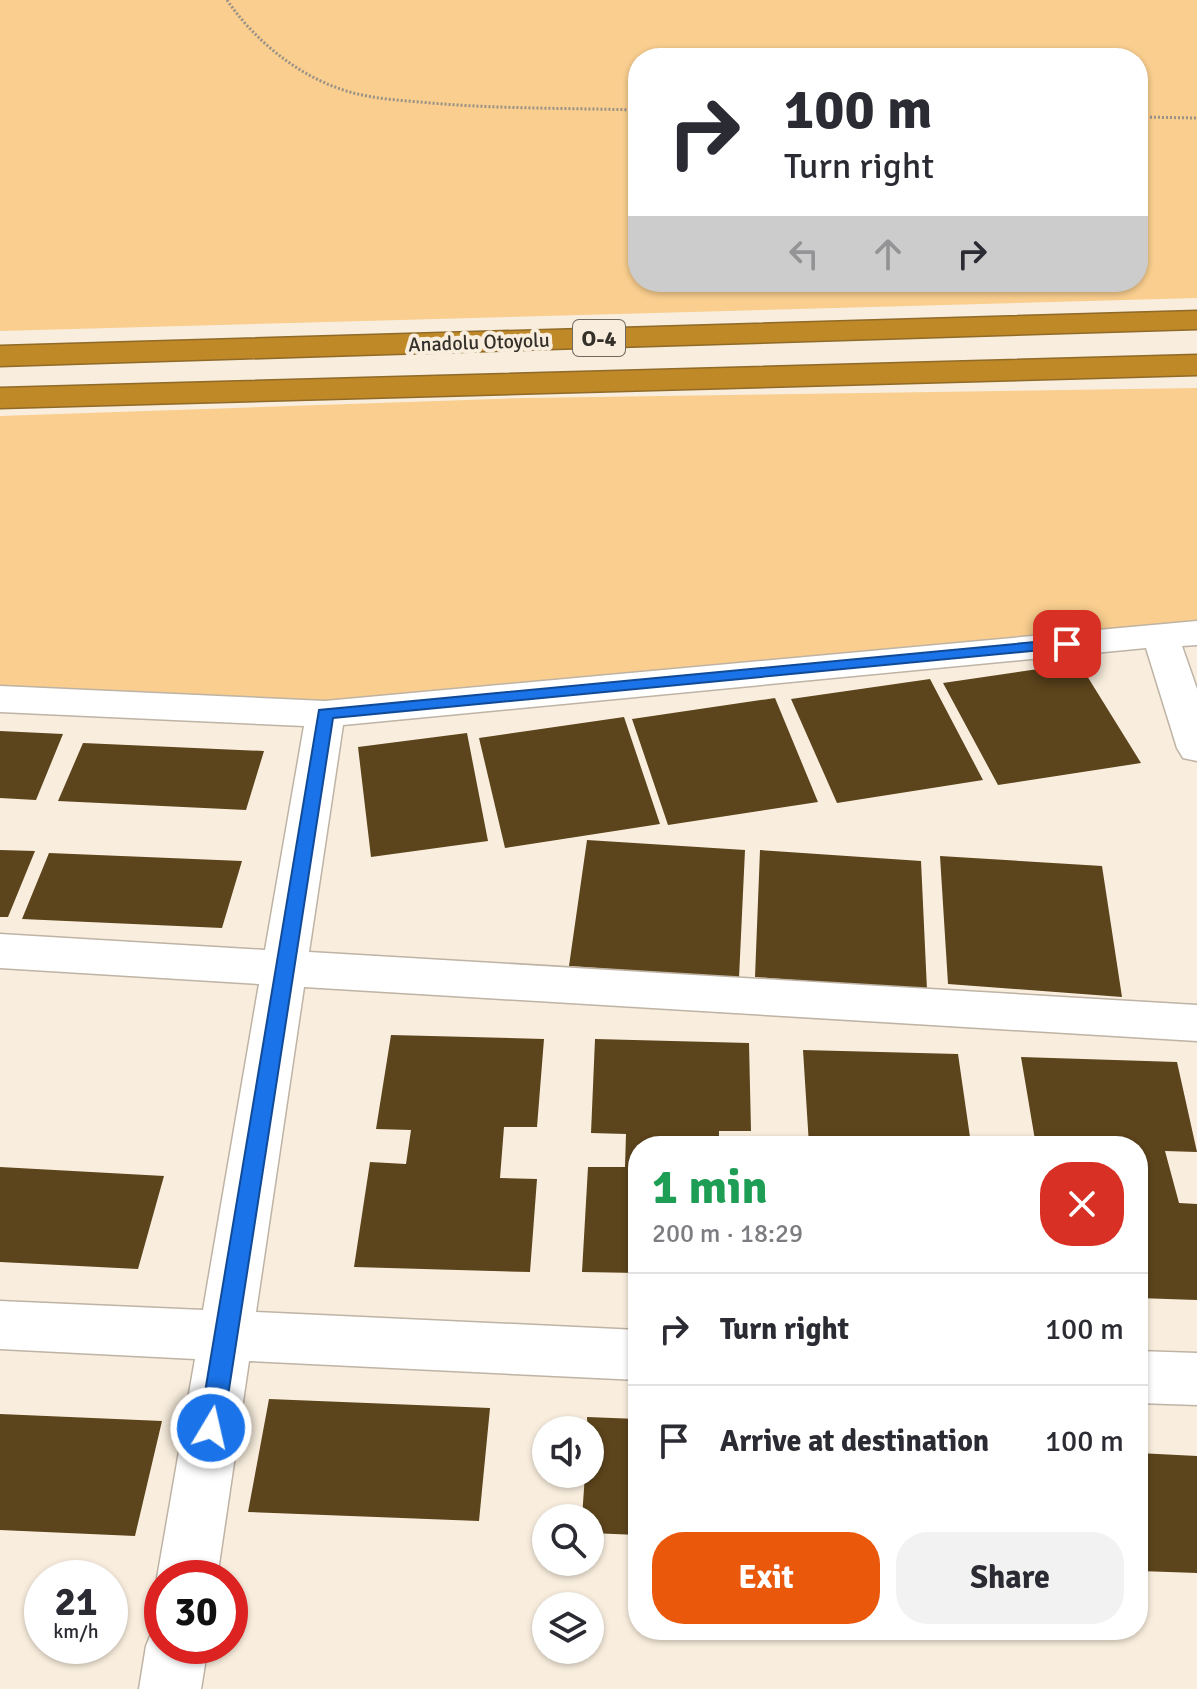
<!DOCTYPE html>
<meta charset="utf-8">
<style>
body{margin:0;font-family:Signika,sans-serif;background:#f2f2f3;color:#2b2b33;height:100vh;display:flex;flex-direction:column;font-size:30px;white-space:nowrap}
*{box-sizing:border-box;margin:0}
p{font-size:26px;color:#7c7c81}
.icon{flex:none;width:44px;height:44px;fill:none;stroke:currentColor;stroke-width:2;stroke-linecap:round;stroke-linejoin:round}
.map{position:relative;flex:1;overflow:hidden}
.side{position:absolute;left:628px;top:1136px;width:520px;height:504px;display:flex;flex-direction:column;background:#fff;border-radius:32px;box-shadow:0 2px 6px #0004}
.side>*{flex:none}
.hud{position:absolute;left:628px;top:48px;width:520px;height:244px;border-radius:32px;box-shadow:0 2px 6px #0004;background:#fff;color:#2b2b33;overflow:hidden}
.buttons{position:absolute;left:532px;top:1416px;display:grid;gap:16px}
.buttons a{display:grid;place-items:center;width:72px;height:72px;border-radius:50%;background:#fff;box-shadow:0 2px 6px #0004;font-size:40px}
.speed{position:absolute;left:24px;top:1560px;display:flex;gap:16px;font-size:40px;font-weight:700;text-align:center}
.speed>*{display:grid;place-content:center;width:104px;height:104px;border-radius:50%;background:#fff;box-shadow:0 2px 6px #0004;line-height:1}
.speed small{font-size:20px;font-weight:400}
.speed .limit{border:12px solid #d22;background:#fff;color:#111}
.pin{position:absolute;display:grid;place-items:center;width:68px;height:68px;color:#fff;margin:-34px;border-radius:16px;box-shadow:0 4px 12px #0006}
.me{position:absolute;width:88px;margin:-44px;rotate:9deg;stroke-linejoin:round;filter:drop-shadow(0 0 6px #0008)}
.turn{display:flex;align-items:center;gap:28px;height:168px;padding:0 24px;font-size:36px}
.turn .icon{width:104px;height:104px;stroke-width:2.5}
.turn b{display:block;font-size:56px;line-height:68px}
.lanes{display:flex;align-items:center;height:76px;padding:0 24px;background:#0003;justify-content:center;gap:40px;direction:ltr}
.lanes .off{opacity:.35}
.round{display:grid;place-items:center;flex:none;width:84px;height:84px;border-radius:32px;background:#f2f2f3}
.summary{display:flex;align-items:center;justify-content:space-between;height:136px;padding:0 24px}
h1{font-size:48px;font-weight:800;line-height:60px;color:#1e9e55}
.cta{display:flex;gap:16px;margin-top:auto;padding:16px 24px}
.cta a{flex:1;height:92px;border-radius:32px;background:#ea580c;color:#fff;font-size:32px;font-weight:800;line-height:92px;text-align:center}
.cta a+a{background:#f2f2f3;color:#2b2b33}
ul{padding:0;list-style:none}
li{display:flex;align-items:center;gap:24px;height:112px;padding:0 24px;border-top:2px solid #e1e1e2}
li div{flex:1}
li b{display:block;font-size:30px}
li em{font-style:normal}
.map>svg:first-child{display:block}
.green{fill:#f9ce8e;fill-rule:evenodd}
.building{fill:#5c441c}
.lines{fill:none;stroke-linecap:round;stroke-linejoin:round}
.minor-casing{stroke:#beb3a4;stroke-width:3}
.motorway-casing{stroke:#8f6a28;stroke-width:3}
.path{stroke:#9a9287;stroke-width:3;stroke-dasharray:2 2;stroke-linecap:butt}
.minor{fill:#fff;fill-rule:evenodd}
.motorway{fill:#c08927;fill-rule:evenodd}
.route{fill:#1a73e8;stroke:#114b97;stroke-width:2}
.labels{text-anchor:middle;stroke-width:8;stroke-linejoin:round;paint-order:stroke}
.far-street-label{font-size:20px;fill:#35302a;stroke:#f9eede}
.shield{fill:#f9eede;stroke:#706960;stroke-width:2}
.shield-label{font-size:22px;font-weight:bold;fill:#35302a}
</style>
<div class="map">
<svg width="1197" height="1689" viewBox="0 0 1197 1689">
<rect width="100%" height="100%" fill="#f9eede"/>
<path class="green" d="M 0,0 L 1197,0 L 1197,298 L 0,331 ZM 638,58 L 1138,58 L 1138,282 L 638,282 Z
M 1197,388 L 1197,633 L 325,714 L 0,699 L 0,416 L 525,398 Z"/>
<path class="building" d="M 1079,663 L 1141,763 L 998,785 L 943,683 Z
M 930,679 L 983,780 L 837,803 L 791,699 Z
M 775,698 L 818,802 L 668,825 L 632,719 Z
M 624,717 L 660,824 L 505,848 L 479,738 Z
M 0,731 L 63,734 L 36,800 L 0,798 Z
M 467,733 L 488,841 L 371,857 L 358,747 Z
M 83,743 L 264,751 L 246,810 L 58,801 Z
M 587,840 L 745,850 L 739,978 L 569,966 Z
M 0,850 L 35,851 L 8,917 L 0,917 Z
M 760,850 L 921,861 L 927,990 L 755,977 Z
M 49,853 L 242,861 L 222,928 L 22,919 Z
M 940,856 L 1102,866 L 1122,997 L 948,984 Z
M 391,1035 L 544,1039 L 537,1127 L 504,1127 L 500,1178 L 537,1179 L 530,1272 L 354,1267 L 370,1162 L 406,1164 L 411,1130 L 376,1129 Z
M 595,1039 L 749,1043 L 751,1131 L 719,1131 L 719,1146 L 638,1146 L 638,1273 L 582,1272 L 588,1167 L 625,1167 L 626,1134 L 591,1133 Z
M 803,1050 L 958,1054 L 971,1144 L 809,1145 Z
M 1021,1057 L 1177,1062 L 1197,1152 L 1165,1151 L 1179,1203 L 1197,1204 L 1197,1300 L 1138,1298 L 1138,1146 L 1036,1146 Z
M 0,1167 L 164,1176 L 138,1269 L 0,1262 Z
M 269,1399 L 490,1408 L 479,1521 L 248,1512 Z
M 0,1414 L 162,1421 L 135,1536 L 0,1530 Z
M 587,1417 L 638,1419 L 638,1535 L 590,1533 L 590,1518 L 582,1518 L 585,1474 L 590,1474 Z
M 1138,1453 L 1197,1456 L 1197,1573 L 1140,1571 Z"/>
<g class="lines">
<g class="minor-casing">
<path id="minor" d="M 1197,621 L 1197,645 L 1182,646 L 1197,689 L 1197,761 L 1183,758 L 1177,748 L 1146,648 L 343,725 L 309,952 L 1197,1005 L 1197,1041 L 304,987 L 256,1312 L 638,1330 L 638,1380 L 249,1361 L 217,1578 L 162,1578 L 162,1589 L 157,1578 L 195,1359 L 0,1349 L 0,1301 L 203,1310 L 259,984 L 0,968 L 0,934 L 265,950 L 304,726 L 0,712 L 0,686 L 325,701 Z
M 1138,1351 L 1197,1353 L 1197,1405 L 1138,1403 Z
M 162,1622 L 162,1646 L 208,1646 L 201,1689 L 139,1689 L 146,1646 L 155,1624 Z"/>
</g>
<g class="motorway-casing">
<path id="motorway" d="M 1197,311 L 1197,329 L 0,366 L 0,346 Z
M 1197,355 L 1197,375 L 0,408 L 0,388 Z"/>
</g>
<path class="path" d="M 227,0 C 252,37 292,71 335,87 C 365,99 399,100 431,103 C 500,109 569,108 638,110
M 1138,117 L 1197,118"/>
<use href="#minor" class="minor"/>
<use href="#motorway" class="motorway"/>
</g>
<path class="route" d="M 1067,639 L 1075,644 L 1073,647 L 333,718 L 223,1428 L 219,1436 L 211,1439 L 202,1436 L 199,1428 L 319,710 Z"/>
<g class="labels">
<g class="far-street-label">
<text transform="translate(479 342) rotate(-2)" y="7">Anadolu Otoyolu</text>
</g>
<rect class="shield" x="573" y="320" width="52" height="36" rx="6"/>
<g class="shield-label">
<text x="599" y="346">O-4</text>
</g>
</g>
</svg>
<div class="buttons">
<a><svg class="icon" aria-label="sound" viewBox="0 0 24 24"><path d="M4 9h4l5-4v14l-5-4H4zM17 9q2 3 0 6"/></svg></a>
<a><svg class="icon" aria-label="search" viewBox="0 0 24 24"><circle cx="10" cy="10" r="6"/><path d="M15 15l6 6"/></svg></a>
<a><svg class="icon" aria-label="layers" viewBox="0 0 24 24"><path d="M12 4l9 5-9 5-9-5zM3 14l9 5 9-5"/></svg></a>
</div>
<div class="speed"><div>21<small>km/h</small></div><div class="limit">30</div></div>
<div class="pin" style="left:1067px;top:644px;background:#d93025"><svg class="icon" aria-label="arrive" viewBox="0 0 24 24"><path d="M6 21V4h12l-3 4 3 4H6"/></svg></div>
<svg class="me" style="left:211px;top:1428px" viewBox="-20 -20 40 40"><circle r="17" fill="#1a73e8" stroke="#fff" stroke-width="3"/><path d="M0-11L8 9 0 5-8 9z" fill="#fff"/></svg>
<div class="hud">
<div class="turn"><svg class="icon" aria-label="right" viewBox="0 0 24 24"><path d="M7 20v-9h11M14 6l5 5-5 5"/></svg><div><b>100 m</b>Turn right</div></div>
<div class="lanes"><svg class="icon off" aria-label="left" viewBox="0 0 24 24"><path d="M17 20v-9H6M10 6l-5 5 5 5"/></svg><svg class="icon off" aria-label="ahead" viewBox="0 0 24 24"><path d="M12 20V5M6 11l6-6 6 6"/></svg><svg class="icon" aria-label="right" viewBox="0 0 24 24"><path d="M7 20v-9h11M14 6l5 5-5 5"/></svg></div>
</div>
<section class="side">
<div class="summary"><div><h1>1 min</h1><p>200 m · 18:29</p></div><a class="round" style="background:#d93025;color:#fff"><svg class="icon" aria-label="close" viewBox="0 0 24 24"><path d="M6 6l12 12M18 6L6 18"/></svg></a></div>
<ul>
<li><svg class="icon" aria-label="right" viewBox="0 0 24 24"><path d="M7 20v-9h11M14 6l5 5-5 5"/></svg><div><b>Turn right</b></div><em>100 m</em></li>
<li><svg class="icon" aria-label="arrive" viewBox="0 0 24 24"><path d="M6 21V4h12l-3 4 3 4H6"/></svg><div><b>Arrive at destination</b></div><em>100 m</em></li>
</ul>
<div class="cta"><a>Exit</a><a>Share</a></div>
</section>
</div>
